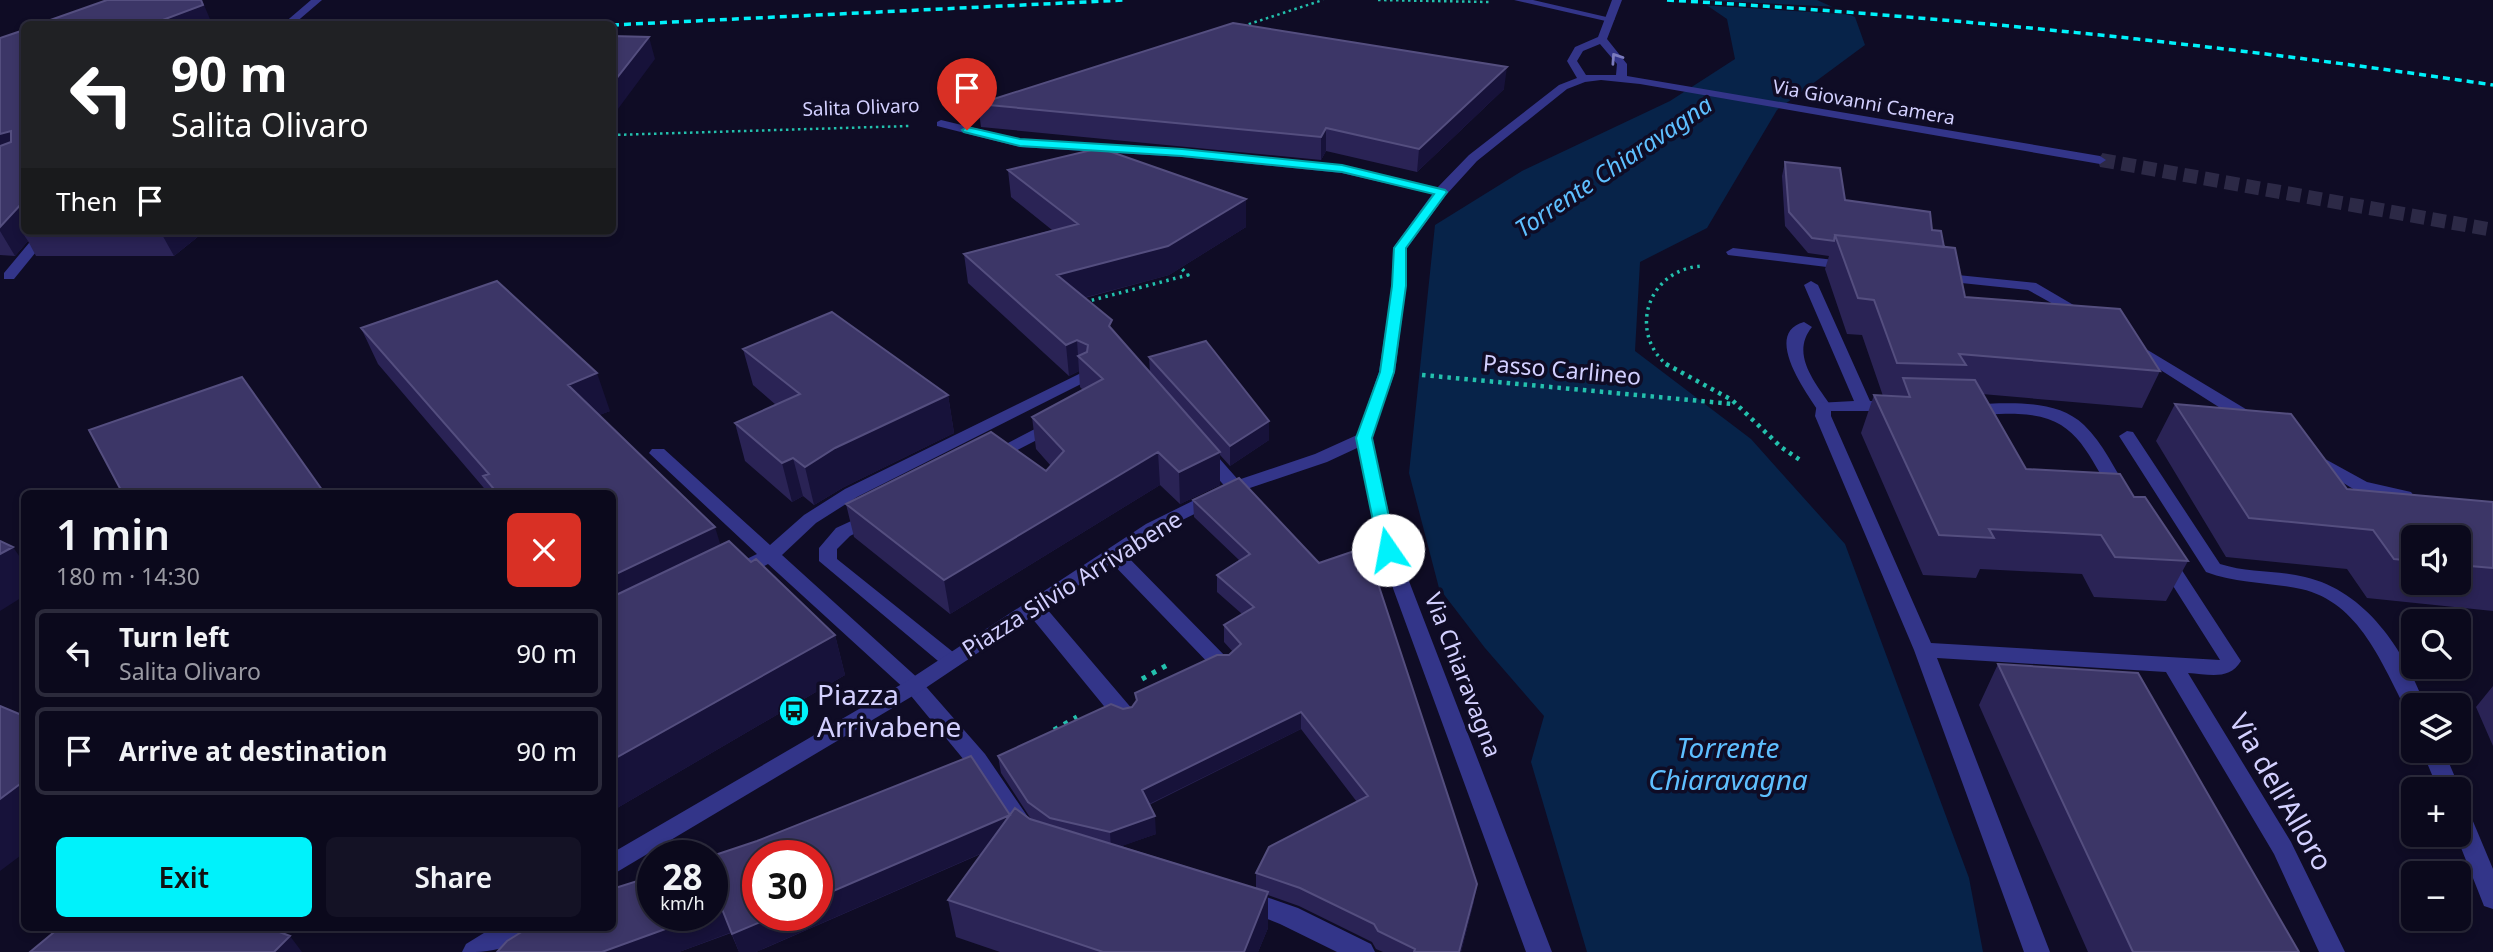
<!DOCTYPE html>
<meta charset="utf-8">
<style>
body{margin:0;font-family:"Noto Sans",sans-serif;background:#141225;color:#f1f3f6;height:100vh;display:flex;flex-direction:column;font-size:26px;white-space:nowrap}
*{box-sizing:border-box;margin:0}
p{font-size:23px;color:#9a9aa3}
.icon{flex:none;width:38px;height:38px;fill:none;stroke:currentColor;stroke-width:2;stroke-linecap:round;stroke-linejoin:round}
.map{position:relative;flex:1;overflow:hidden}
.sheet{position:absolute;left:21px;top:490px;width:595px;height:441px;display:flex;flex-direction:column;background:#0b091c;border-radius:10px;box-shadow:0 4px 10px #0003,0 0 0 2px #2b2a3b}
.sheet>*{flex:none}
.hud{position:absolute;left:21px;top:21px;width:595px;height:214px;border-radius:10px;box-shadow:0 4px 10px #0003,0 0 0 2px #2b2a3b;background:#202124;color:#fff;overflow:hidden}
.tools{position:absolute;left:2401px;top:525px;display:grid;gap:14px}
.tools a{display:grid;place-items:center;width:70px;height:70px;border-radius:10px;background:#0b091c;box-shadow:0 4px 10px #0003,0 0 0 2px #2b2a3b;font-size:35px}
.speed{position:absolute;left:637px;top:840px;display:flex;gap:14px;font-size:35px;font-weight:700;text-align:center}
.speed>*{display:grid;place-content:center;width:91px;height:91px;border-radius:50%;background:#0b091c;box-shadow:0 4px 10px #0003,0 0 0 2px #2b2a3b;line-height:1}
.speed small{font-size:18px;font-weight:400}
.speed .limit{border:10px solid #d22;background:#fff;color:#111}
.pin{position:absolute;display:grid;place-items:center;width:60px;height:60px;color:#fff;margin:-72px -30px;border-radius:50% 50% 50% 0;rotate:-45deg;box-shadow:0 0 7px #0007}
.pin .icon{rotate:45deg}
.me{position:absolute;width:77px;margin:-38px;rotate:348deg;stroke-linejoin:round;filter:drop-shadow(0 0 5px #0008)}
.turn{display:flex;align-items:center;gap:24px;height:147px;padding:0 35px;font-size:32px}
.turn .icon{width:91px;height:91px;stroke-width:2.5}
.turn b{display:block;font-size:49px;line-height:60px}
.then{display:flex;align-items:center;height:66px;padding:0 35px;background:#0003;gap:14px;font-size:26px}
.round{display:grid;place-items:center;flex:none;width:74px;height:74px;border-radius:10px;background:#141225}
.summary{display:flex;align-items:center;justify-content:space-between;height:119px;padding:0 35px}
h1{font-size:42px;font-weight:600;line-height:52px}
.cta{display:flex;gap:14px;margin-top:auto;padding:14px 35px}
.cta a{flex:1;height:80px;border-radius:10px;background:#00f2fb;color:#111;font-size:28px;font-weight:600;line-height:80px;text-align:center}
.cta a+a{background:#141225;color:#f1f3f6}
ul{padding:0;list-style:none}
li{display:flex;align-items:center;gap:21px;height:88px;margin:0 14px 10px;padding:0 21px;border:4px solid #2b2a3b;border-radius:10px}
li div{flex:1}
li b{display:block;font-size:26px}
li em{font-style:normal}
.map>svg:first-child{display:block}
.water{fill:#072349}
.pier{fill:#0f0c25}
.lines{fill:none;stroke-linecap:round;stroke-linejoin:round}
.tertiary-tunnel-far1{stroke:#2c2946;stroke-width:11;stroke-dasharray:11 5;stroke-linecap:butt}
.tertiary-tunnel{stroke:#2c2946;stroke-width:14;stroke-dasharray:14 7;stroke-linecap:butt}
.path-far3{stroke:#23c0ad;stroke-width:2.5;stroke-dasharray:2.5 3.5;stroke-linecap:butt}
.path-far2{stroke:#23c0ad;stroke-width:3.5;stroke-dasharray:2.5 4.5;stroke-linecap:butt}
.path-far1{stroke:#23c0ad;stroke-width:4.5;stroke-dasharray:3.5 5;stroke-linecap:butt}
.path{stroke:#23c0ad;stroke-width:5;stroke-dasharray:4.5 7;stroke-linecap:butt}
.service{fill:#333589;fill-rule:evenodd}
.minor{fill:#333589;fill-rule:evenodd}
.tertiary{fill:#333589;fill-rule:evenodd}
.rail{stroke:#00f2fb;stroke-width:3.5;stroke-dasharray:7 5;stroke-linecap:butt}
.wall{fill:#2a2355;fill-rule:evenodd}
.shaded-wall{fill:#17123a}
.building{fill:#3c3667;stroke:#544e7f;stroke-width:2}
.oneway{stroke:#7b7bbe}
.route{fill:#00f2fb;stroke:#009da3;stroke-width:2}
.labels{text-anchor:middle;stroke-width:7;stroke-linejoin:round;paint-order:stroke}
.far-street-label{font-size:19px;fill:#d3d0ff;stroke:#0f0c25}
.street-label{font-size:23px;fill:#d3d0ff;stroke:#0f0c25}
.water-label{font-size:24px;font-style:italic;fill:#5ebfff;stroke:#0f0c25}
.near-poi-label{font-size:28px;fill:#d3d0ff;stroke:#0f0c25;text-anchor:start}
.near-water-label{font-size:28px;font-style:italic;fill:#5ebfff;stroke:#0f0c25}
.near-street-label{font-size:28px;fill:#d3d0ff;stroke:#0f0c25}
</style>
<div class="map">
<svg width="2493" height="952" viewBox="0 0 2493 952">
<rect width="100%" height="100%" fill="#0f0c25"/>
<path class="water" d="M 1699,0 L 1817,0 L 1855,17 L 1865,45 L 1777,110 L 1707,228 L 1640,262 L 1635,351 L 1751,439 L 1845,544 L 1969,878 L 1983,952 L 1587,952 L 1531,762 L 1544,716 L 1485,648 L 1439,588 L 1409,473 L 1435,225 L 1522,171 L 1670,101 L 1735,59 L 1727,19 Z"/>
<path class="pier" d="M 1695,0 L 1840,7 L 1858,15 L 1700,5 Z"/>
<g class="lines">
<path class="tertiary-tunnel-far1" d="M 2100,160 L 2111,162"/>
<path class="tertiary-tunnel" d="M 2101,160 L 2493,230"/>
<path class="path-far3" d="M 1378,0 L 1489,2
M 1243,26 L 1323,0
M 612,135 L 909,126"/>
<path class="path-far2" d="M 1085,302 L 1188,275 L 1177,264
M 1668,366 C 1627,332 1648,269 1702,266"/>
<path class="path-far1" d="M 1666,364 L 1732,400 L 1781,447 L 1803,462
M 1422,375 L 1733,404"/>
<path class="path" d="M 1142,679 L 1171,663
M 1054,730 L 1077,717"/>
<path class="service" d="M 1733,248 L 1851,262 L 1858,266 L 1851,270 L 1728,255 L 1726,252 Z
M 1938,273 L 2036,283 L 2094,317 L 2087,321 L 2082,320 L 2028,290 L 1933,280 L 1931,277 Z
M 1804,322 L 1812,327 C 1790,354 1815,382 1831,406 L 1829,409 L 1817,409 C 1805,391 1763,333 1804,322 Z
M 2131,340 L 2259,417 L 2261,421 L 2259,425 L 2247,425 L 2126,348 L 2123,345 Z
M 1054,419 L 1060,420 L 1062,424 L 1060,428 L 998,460 L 992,461 L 983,456 Z
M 1205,448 L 1211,449 L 1241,483 L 1244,487 L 1241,491 L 1229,491 L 1199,457 L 1196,453 L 1199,449 Z
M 2316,454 L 2367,482 L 2411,492 L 2414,496 L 2405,502 L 2355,490 L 2310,463 L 2307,459 L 2310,455 Z
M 873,511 L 879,513 L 882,517 L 879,521 L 850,536 L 837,549 L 837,559 L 958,656 L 961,661 L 958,666 L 944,666 L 819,561 L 819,548 L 836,528 Z
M 1114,548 L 1121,550 L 1229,660 L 1232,665 L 1229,670 L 1215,670 L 1107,558 L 1105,554 L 1107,550 Z
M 1034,600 L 1041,602 L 1133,710 L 1136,716 L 1133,722 L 1125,724 L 1117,722 L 1027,612 L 1024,607 L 1027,602 Z
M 914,678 L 921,681 L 985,754 L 1032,823 L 1036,830 L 1032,837 L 1024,840 L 1016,837 L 969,766 L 907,691 L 904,686 L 907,681 Z
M 1246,890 L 1298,908 L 1371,944 L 1375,952 L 1337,952 L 1280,924 L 1237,907 L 1234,900 L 1237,893 Z"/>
<path class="minor" d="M 311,0 L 322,0 L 294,24 L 283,24 Z
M 1514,0 L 1533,0 L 1615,19 L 1610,22 Z
M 941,120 L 1020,139 L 1182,149 L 1342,165 L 1447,192 L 1441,196 L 1342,173 L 1182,157 L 1020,147 L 937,126 L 937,122 Z
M 39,231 L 53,231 L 14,279 L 4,279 L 4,273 Z
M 1811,281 L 1818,285 L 1870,401 L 1893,401 L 1901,406 L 1893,411 L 1831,411 L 1831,416 L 1931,643 L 2220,660 L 2156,559 L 2165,553 L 2172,555 L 2241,661 C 2229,681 2208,674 2188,673 L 2291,842 L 2345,952 L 2319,952 L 2274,854 L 2166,672 L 1937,658 L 2050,952 L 2024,952 L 1914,650 L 1815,416 L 1817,403 L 1854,401 L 1804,285 Z
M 1081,373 L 1089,378 L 1087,381 L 857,497 L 816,523 L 782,555 L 921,681 L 924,686 L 921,691 L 914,694 L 907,691 L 768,564 L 744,577 L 730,577 L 727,572 L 730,567 L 757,554 L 649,453 L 652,449 L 664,449 L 770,545 L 804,515 L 845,489 Z
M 1970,404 C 2006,404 2055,397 2084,425 C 2103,443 2115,470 2129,492 L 2126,496 L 2114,496 C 2085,452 2078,416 2018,414 C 2001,413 1981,417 1964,412 L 1962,409 Z
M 2127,431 L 2133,432 L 2220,564 C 2248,573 2277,570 2305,577 C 2366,591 2404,650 2425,705 L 2413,705 L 2413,712 L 2407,711 C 2382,665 2360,602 2301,589 C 2269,582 2238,584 2206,572 L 2119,436 Z
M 1364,433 L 1372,438 L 1397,550 L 1552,952 L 1526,952 L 1379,550 L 1356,438 Z
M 2422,751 L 2444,751 L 2460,789 L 2459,792 L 2459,789 L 2438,789 Z
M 2459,805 L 2467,807 L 2493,869 L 2493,909 L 2484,906 L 2456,835 L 2459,835 Z"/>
<path class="tertiary" d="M 1612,0 L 1622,0 L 1607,39 L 1627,64 L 1627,76 L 2100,156 L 2106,160 L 2100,164 L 1640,84 L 1601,80 L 1585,82 L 1567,89 L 1477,161 L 1446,195 L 1407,248 L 1406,286 L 1395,372 L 1370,442 L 1327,462 L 1241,491 L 1158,532 L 921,691 L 612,875 L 612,853 L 907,681 L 1146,524 L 1229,483 L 1315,454 L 1357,435 L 1379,372 L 1392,286 L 1393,248 L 1436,189 L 1469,155 L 1559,85 L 1577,78 L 1567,61 L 1575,47 L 1598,37 ZM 1600,44 L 1617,64 L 1616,75 L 1586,75 L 1577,61 L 1583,51 Z
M 492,928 L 524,928 C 513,952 486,952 462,952 L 466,944 Z"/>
<path class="rail" d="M 1667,0 C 1944,16 2219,44 2493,85
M 612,25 L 1125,0"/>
</g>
<path class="wall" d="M 24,30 L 24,231 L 205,231 L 174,256 L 36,256 L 28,241 L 15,256 L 0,255 L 0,38 Z
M 1504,89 L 1417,172 L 1326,151 L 1321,160 L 981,127 L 978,104 Z
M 1785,162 L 1845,200 L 1932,230 L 1944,247 L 1965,297 L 2160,371 L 2142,408 L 1982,394 L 2026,469 L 2134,497 L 2188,561 L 2166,601 L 2094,597 L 2082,574 L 1980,569 L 1976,578 L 1923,575 L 1861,433 L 1874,395 L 1883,396 L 1862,335 L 1847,334 L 1825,269 L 1829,256 L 1808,253 L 1785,226 L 1782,176 Z
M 1008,170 L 1246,227 L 1169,275 L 1085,298 L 1150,373 L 1149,357 L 1269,421 L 1269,440 L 1230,466 L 1220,455 L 1220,485 L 1180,504 L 1160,485 L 950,614 L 854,537 L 846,504 L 1046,471 L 1051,466 L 1036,449 L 1032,417 L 1083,390 L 1080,387 L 1079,371 L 1069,376 L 968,283 L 964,254 L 1052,230 L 1011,197 Z
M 361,328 L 610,411 L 599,415 L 721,545 L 751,562 L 835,635 L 845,675 L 612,811 L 612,494 L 489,494 L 378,364 Z
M 743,349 L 948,395 L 954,433 L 844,487 L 814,505 L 803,496 L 792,502 L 745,461 L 735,423 L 776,405 L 753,385 Z
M 2175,404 L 2347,489 L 2493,502 L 2493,611 L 2367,598 L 2347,569 L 2226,557 L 2156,441 ZM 2413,537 L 2459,537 L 2459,583 L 2413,583 Z
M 1239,478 L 1474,901 L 1461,952 L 1383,952 L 1376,949 L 1372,942 L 1299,906 L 1268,895 L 1268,928 L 1258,952 L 1000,952 L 956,937 L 948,900 L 983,853 L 756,952 L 739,952 L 731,933 L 679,952 L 497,952 L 1010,815 L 1031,819 L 1001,773 L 998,756 L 1123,709 L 1132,707 L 1136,702 L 1135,693 L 1229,655 L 1233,652 L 1224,642 L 1224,625 L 1242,614 L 1217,592 L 1217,575 L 1239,560 L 1194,517 L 1193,500 ZM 1301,729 L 1357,802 L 1256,873 L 1256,888 L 1121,846 L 1156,834 L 1149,805 Z
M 1998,664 L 2299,952 L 2088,952 L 1979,705 Z
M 2493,686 L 2493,746 L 2476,707 Z"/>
<path class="shaded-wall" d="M 201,0 L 202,0 L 212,24 L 152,24 Z
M 649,37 L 655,59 L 612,117 L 612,84 Z
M 1507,67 L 1504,89 L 1417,172 L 1419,149 Z
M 1326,128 L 1326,151 L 1321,160 L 1321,137 Z
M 11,131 L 24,154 L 0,164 L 0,134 Z
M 1246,199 L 1246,227 L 1169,275 L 1060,304 L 1057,275 Z
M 23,202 L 24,204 L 24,229 L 20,229 L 28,241 L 15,256 L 0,231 L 0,227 Z
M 160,231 L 205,231 L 174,256 Z
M 1077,340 L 1079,371 L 1069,376 L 1066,345 Z
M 597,373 L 610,411 L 582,422 L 568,385 Z
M 948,395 L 954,433 L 844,487 L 814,505 L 805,467 L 835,448 Z
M 1269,421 L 1269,440 L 1230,466 L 1230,446 Z
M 1158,452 L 1160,485 L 950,614 L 944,580 Z
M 1220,452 L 1220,485 L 1180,504 L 1179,472 Z
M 793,458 L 803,496 L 792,502 L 782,463 Z
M 715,527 L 727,566 L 612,624 L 612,576 Z
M 13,547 L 24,563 L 24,596 L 0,611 L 0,554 Z
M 835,635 L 845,675 L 612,811 L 612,760 Z
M 1301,712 L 1301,729 L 1143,807 L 1142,790 Z
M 24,781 L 24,853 L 0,871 L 0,799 Z
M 1010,815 L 1014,839 L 756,952 L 739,952 L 732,934 L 777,915 L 817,915 L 817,898 Z
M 1155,816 L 1156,834 L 1111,850 L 1110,832 Z
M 1477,884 L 1474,901 L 1461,952 L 1459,952 Z
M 1268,892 L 1268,928 L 1258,952 L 1244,952 Z
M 722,909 L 732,932 L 679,952 L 602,952 L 704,915 L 712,915 L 712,912 Z
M 290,936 L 302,952 L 274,952 Z"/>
<path class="building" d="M 107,0 L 201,0 L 203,5 L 152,24 L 39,24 Z
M 1233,23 L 1507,67 L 1419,149 L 1326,128 L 1321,137 L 978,104 Z
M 24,30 L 24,202 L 23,202 L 0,227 L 0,146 L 11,142 L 11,131 L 0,134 L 0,38 Z
M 612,36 L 649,37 L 612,84 Z
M 1100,148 L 1246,199 L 1168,246 L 1057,275 L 1112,320 L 1109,326 L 1220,452 L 1179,472 L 1158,452 L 944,580 L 846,504 L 991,432 L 1046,471 L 1064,451 L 1032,417 L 1103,379 L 1078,356 L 1087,352 L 1088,345 L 1077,340 L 1066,345 L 964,254 L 1078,224 L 1008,170 Z
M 1785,162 L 1840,168 L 1845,200 L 1930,212 L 1932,230 L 1941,231 L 1944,247 L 1835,235 L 1834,241 L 1812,238 L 1789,212 Z
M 1835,235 L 1955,248 L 1965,297 L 2120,309 L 2160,371 L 1959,354 L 1966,365 L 1897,363 L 1874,300 L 1858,298 Z
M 497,281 L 597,373 L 568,385 L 715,527 L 612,576 L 612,494 L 498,494 L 483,476 L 489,474 L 361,328 Z
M 832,312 L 948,395 L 835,448 L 805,467 L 793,458 L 782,463 L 735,423 L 800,394 L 743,349 Z
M 1206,341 L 1269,421 L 1230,446 L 1149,357 Z
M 242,377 L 325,494 L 123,494 L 89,430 Z
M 1903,378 L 1975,380 L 2026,469 L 2120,474 L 2134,497 L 2145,497 L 2188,561 L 2115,557 L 2101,535 L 1989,529 L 1994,538 L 1939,535 L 1874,395 L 1910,397 Z
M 2175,404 L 2291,414 L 2347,489 L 2493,502 L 2493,568 L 2459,565 L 2459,537 L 2413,537 L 2413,561 L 2394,559 L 2373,530 L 2249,518 Z
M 1239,478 L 1319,563 L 1366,547 L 1477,884 L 1459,952 L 1414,952 L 1415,949 L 1378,931 L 1374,924 L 1300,888 L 1256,873 L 1269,847 L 1368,796 L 1301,712 L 1142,790 L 1155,816 L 1110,832 L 1050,818 L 1028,802 L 998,756 L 1111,704 L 1123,709 L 1132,707 L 1137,700 L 1135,693 L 1217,655 L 1229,655 L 1241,644 L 1224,625 L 1254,607 L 1217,575 L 1250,554 L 1193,500 Z
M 0,541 L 13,547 L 0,554 Z
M 729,541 L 751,562 L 756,559 L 835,635 L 612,760 L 612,630 L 615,628 L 612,625 L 612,597 Z
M 1998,664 L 2138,673 L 2299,952 L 2133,952 Z
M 0,706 L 24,716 L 24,781 L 0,799 Z
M 971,756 L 1010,815 L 817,898 L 817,856 L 758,856 L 758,915 L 777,915 L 732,934 L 722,909 L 712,912 L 712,856 L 757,841 Z
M 1015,808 L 1030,819 L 1268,892 L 1244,952 L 1103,952 L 948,900 Z
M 653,876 L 653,915 L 704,915 L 602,952 L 497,952 L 507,941 L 528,928 L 612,928 L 612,889 Z
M 59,928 L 269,928 L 290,936 L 274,952 L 30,952 Z"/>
<defs><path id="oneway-chevron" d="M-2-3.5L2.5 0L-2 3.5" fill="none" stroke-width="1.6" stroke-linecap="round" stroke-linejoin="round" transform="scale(1.75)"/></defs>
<use class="oneway" href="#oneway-chevron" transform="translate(1616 58) rotate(-124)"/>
<path class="route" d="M 967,127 L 1020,139 L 1182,149 L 1342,165 L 1445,190 L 1447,192 L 1406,248 L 1406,286 L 1394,372 L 1372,438 L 1396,550 L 1394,554 L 1382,554 L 1379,550 L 1356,438 L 1380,372 L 1392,286 L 1394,248 L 1434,194 L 1342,172 L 1182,156 L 1020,146 L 964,132 L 962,130 Z"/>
<defs>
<g id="bus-disc" transform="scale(1.575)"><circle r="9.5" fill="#00f2fb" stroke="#0f0c25"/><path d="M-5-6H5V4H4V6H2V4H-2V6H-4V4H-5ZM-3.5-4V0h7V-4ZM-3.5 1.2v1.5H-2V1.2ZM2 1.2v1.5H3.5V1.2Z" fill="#111"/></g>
</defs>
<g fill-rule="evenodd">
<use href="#bus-disc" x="794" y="711"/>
</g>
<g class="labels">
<g class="far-street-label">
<text transform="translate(1864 102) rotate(10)" y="7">Via Giovanni Camera</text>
<text transform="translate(861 107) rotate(-2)" y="7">Salita Olivaro</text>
</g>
<g class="street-label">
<text transform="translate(1562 370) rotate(5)" y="8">Passo Carlineo</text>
<text transform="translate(1072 584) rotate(-32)" y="8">Piazza Silvio Arrivabene</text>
<text transform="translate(1463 675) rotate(69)" y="8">Via Chiaravagna</text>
</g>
<g class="water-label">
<text transform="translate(1614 167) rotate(-34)" y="8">Torrente Chiaravagna</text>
</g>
<g class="near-poi-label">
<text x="817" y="705">Piazza<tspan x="817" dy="32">Arrivabene</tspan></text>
</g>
<g class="near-water-label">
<text x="1728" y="758">Torrente<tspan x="1728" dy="32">Chiaravagna</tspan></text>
</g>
<g class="near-street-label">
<text transform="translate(2281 792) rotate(60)" y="10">Via dell'Alloro</text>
</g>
</g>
</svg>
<div class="tools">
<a><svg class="icon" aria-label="sound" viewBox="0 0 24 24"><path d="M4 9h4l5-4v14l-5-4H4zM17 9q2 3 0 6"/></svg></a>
<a><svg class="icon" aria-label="search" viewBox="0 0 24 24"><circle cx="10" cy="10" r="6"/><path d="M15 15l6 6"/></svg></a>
<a><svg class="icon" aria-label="layers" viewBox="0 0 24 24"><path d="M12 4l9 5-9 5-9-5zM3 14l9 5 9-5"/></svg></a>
<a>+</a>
<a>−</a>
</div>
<div class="speed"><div>28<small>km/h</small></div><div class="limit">30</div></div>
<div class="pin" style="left:967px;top:130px;background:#d93025"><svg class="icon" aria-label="arrive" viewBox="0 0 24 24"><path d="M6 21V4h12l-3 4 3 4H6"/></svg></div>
<svg class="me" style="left:1388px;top:550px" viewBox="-20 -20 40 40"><circle r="19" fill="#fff"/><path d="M0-13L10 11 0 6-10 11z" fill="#00f2fb"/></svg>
<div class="hud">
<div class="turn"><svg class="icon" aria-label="left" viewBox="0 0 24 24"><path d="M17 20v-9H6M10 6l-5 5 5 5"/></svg><div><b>90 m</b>Salita Olivaro</div></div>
<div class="then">Then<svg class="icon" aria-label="arrive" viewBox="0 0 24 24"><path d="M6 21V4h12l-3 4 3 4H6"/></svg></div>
</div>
<section class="sheet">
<div class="summary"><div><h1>1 min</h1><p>180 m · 14:30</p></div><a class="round" style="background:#d93025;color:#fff"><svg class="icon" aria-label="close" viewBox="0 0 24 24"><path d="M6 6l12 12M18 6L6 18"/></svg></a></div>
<ul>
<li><svg class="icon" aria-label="left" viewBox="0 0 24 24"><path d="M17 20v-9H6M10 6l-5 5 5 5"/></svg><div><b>Turn left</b><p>Salita Olivaro</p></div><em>90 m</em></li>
<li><svg class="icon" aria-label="arrive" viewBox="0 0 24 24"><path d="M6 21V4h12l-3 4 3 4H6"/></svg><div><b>Arrive at destination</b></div><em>90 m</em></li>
</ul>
<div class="cta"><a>Exit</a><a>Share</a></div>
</section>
</div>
